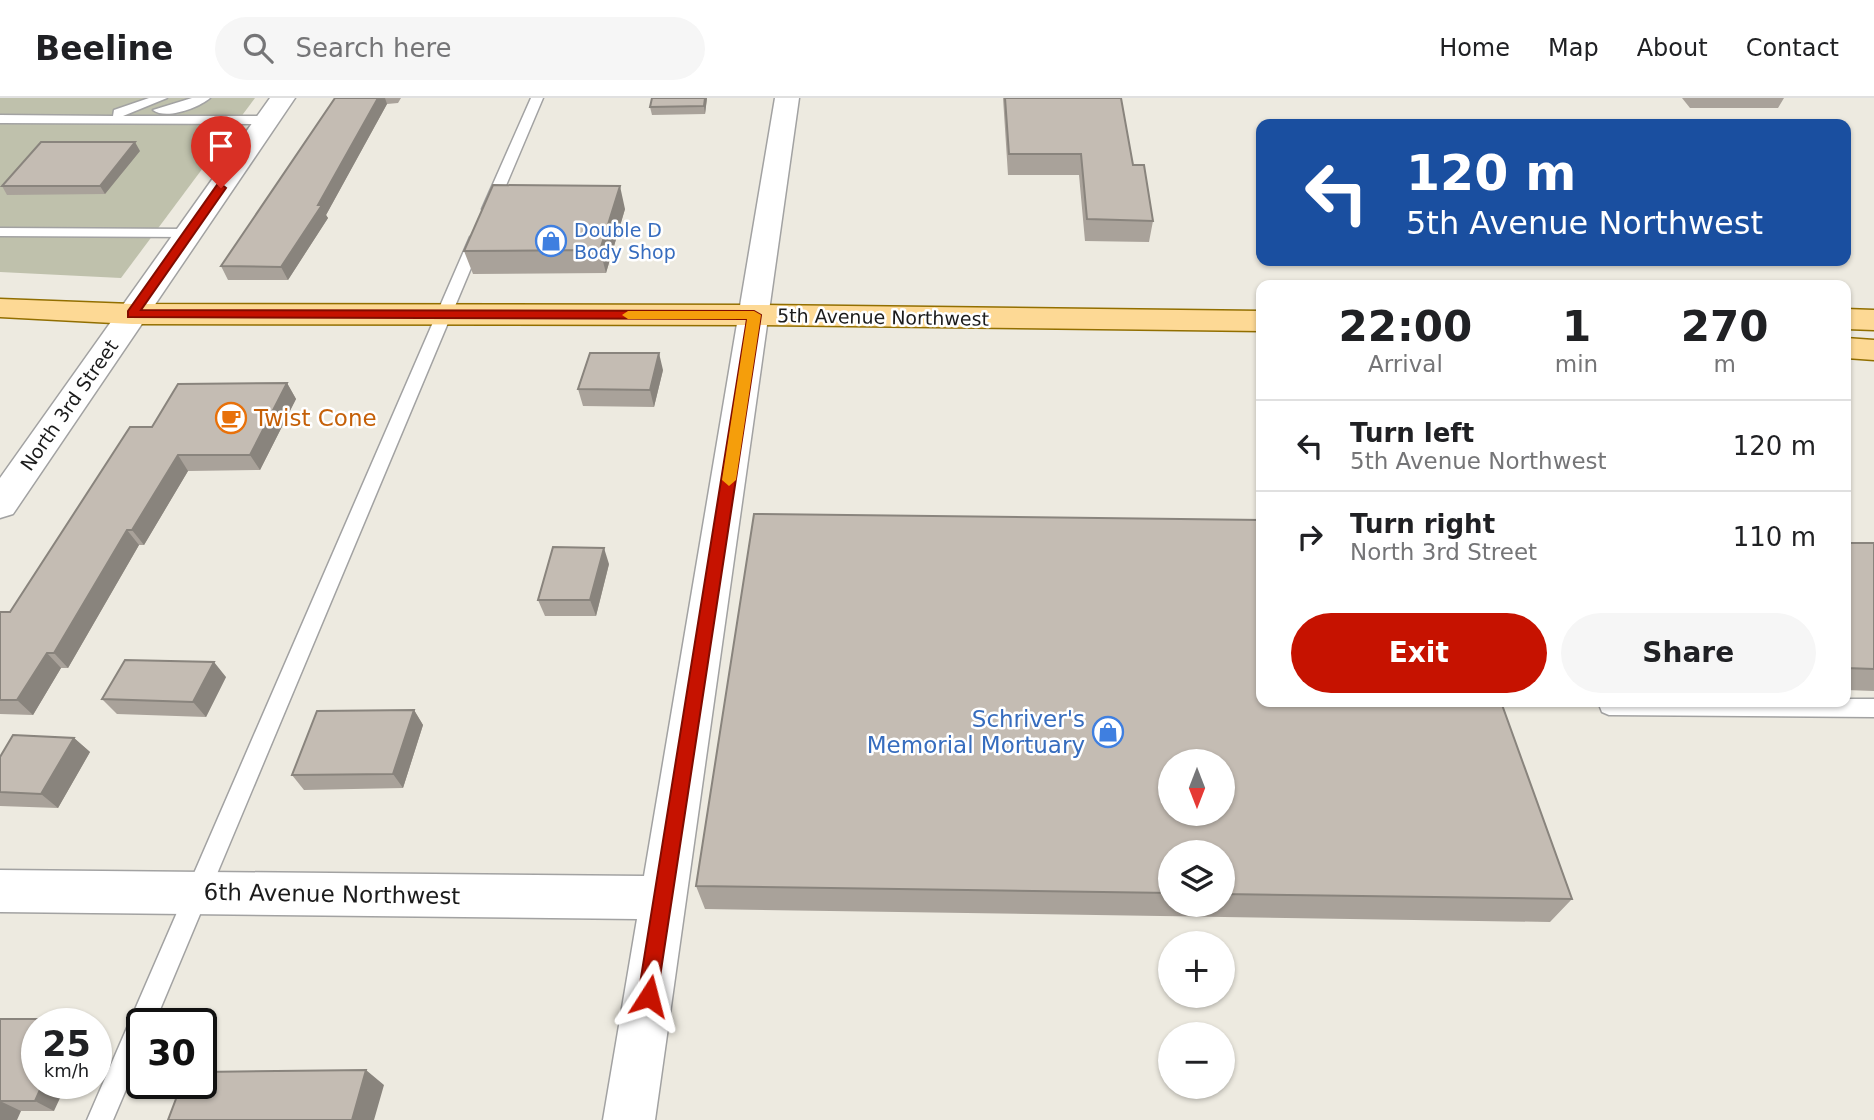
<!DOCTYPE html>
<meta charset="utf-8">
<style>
body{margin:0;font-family:"DejaVu Sans",sans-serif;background:#f6f6f6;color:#202124;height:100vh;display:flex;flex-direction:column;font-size:26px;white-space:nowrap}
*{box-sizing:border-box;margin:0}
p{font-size:23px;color:#757577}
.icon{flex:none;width:38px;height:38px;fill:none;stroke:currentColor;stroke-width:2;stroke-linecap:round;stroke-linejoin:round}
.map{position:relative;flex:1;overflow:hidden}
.panel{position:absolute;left:1256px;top:182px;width:595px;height:427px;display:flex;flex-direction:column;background:#fff;border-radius:14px;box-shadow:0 2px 5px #0004}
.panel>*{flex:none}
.guide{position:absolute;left:1256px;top:21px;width:595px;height:147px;border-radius:14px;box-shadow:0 2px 5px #0004;background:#1a4fa0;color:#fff;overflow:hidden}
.needle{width:46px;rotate:180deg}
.buttons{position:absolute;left:1158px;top:651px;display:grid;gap:14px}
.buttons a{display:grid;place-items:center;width:77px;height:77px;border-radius:50%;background:#fff;box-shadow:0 2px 5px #0004;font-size:35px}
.speed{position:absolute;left:21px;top:910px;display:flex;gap:14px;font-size:35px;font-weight:700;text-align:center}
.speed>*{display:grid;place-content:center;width:91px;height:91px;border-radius:50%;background:#fff;box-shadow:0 2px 5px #0004;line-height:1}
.speed small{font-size:18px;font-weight:400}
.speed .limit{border:4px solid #111;border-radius:10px;background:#fff;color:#111}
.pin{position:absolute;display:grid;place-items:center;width:60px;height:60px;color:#fff;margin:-72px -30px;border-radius:50% 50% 50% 0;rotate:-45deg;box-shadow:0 0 7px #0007}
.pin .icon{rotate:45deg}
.me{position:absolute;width:77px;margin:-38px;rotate:9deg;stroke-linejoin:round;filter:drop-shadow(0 0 5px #0008)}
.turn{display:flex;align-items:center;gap:24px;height:147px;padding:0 35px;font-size:32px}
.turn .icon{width:91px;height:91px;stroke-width:2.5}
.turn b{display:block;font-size:49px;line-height:60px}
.eta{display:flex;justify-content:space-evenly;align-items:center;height:119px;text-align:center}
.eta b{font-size:42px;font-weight:600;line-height:49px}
.button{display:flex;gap:14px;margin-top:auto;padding:14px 35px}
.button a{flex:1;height:80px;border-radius:42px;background:#c61200;color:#fff;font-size:28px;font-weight:600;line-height:80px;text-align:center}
.button a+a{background:#f6f6f6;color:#202124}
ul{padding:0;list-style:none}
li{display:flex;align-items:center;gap:21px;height:91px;padding:0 35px;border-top:2px solid #e0e0e0}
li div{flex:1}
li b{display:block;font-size:26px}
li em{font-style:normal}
header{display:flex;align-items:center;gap:42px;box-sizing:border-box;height:98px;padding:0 35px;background:#fff;border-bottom:2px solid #e0e0e0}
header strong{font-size:33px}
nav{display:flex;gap:38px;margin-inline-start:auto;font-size:24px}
.search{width:490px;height:63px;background:#f6f6f6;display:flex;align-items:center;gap:18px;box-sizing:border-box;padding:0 24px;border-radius:38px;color:#757577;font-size:26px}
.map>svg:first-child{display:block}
.construction{fill:#bfc1ac}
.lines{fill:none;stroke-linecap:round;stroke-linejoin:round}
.service-casing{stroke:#a2a2a2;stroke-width:3}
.minor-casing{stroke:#a2a2a2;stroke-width:3}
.primary-casing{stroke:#926f00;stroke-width:3}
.service{fill:#fff;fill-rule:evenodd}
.minor{fill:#fff;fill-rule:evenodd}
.primary{fill:#fdd995;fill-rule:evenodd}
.wall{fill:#a9a29a;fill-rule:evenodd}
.shaded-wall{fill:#89847d}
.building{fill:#c4bcb3;stroke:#89847d;stroke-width:2;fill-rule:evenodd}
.route{fill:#c61200;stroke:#810c00;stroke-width:2}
.slow{fill:#f59e0b}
.labels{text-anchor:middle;stroke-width:5;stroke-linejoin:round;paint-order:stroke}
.far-shop-label{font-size:19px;fill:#366cbe;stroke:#fff;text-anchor:start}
.far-street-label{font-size:19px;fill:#1b1b1b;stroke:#fff}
.food-label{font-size:23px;fill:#c56008;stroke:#fff;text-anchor:start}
.shop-label{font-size:23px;fill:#366cbe;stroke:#fff;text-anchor:end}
.street-label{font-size:23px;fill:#1b1b1b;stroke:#fff}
</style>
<header>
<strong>Beeline</strong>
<div class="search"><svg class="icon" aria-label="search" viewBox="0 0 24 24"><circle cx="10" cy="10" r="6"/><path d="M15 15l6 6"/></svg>Search here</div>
<nav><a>Home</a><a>Map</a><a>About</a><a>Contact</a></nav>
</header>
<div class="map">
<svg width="1874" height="1022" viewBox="0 0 1874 1022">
<rect width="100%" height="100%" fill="#edeae0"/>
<path class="construction" d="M 0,0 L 255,0 L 121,180 L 0,174 Z"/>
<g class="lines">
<g class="service-casing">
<path id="service" d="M 149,0 L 167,0 L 123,18 L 268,18 L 274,22 L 268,26 L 0,25 L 0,17 L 113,18 L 114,12 Z
M 192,0 L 210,0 C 198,10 166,22 153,12 Z
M 531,0 L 543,0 L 496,111 L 484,114 L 482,111 Z
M 0,130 L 189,131 L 196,135 L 189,139 L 0,138 Z
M 477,135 L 484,139 L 154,926 L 142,926 L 142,954 L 113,1022 L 87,1022 L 470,139 Z
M 1846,601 L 1874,601 L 1874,619 L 1609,617 L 1602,614 L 1598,604 L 1846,604 Z"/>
</g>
<g class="minor-casing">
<path id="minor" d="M 270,0 L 295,0 L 13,416 L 0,420 L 0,380 Z
M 775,0 L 799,0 L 655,1022 L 603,1022 L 637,821 L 0,814 L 0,772 L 644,778 Z"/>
</g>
<g class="primary-casing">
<path id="primary" d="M 0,201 L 132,206 L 754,207 L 1262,213 L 1262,233 L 754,227 L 132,226 L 0,219 Z
M 1846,211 L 1874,212 L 1874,232 L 1846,231 Z
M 1846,240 L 1874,242 L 1874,262 L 1846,260 Z"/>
</g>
<use href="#service" class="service"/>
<use href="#minor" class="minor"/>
<use href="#primary" class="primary"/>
</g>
<path class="wall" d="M 335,0 L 401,0 L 398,5 L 387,6 L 326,117 L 328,120 L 288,182 L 228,182 L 221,168 Z
M 652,0 L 707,0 L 705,16 L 652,17 L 650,9 Z
M 1003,0 L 1121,0 L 1133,67 L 1153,123 L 1149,144 L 1085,143 L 1079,77 L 1008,77 Z
M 1682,0 L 1784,0 L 1778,10 L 1690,10 Z
M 140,53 L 105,96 L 7,97 L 2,88 Z
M 625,111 L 606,175 L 473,176 L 464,153 Z
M 663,272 L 654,309 L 583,308 L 578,291 Z
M 287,285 L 296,301 L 260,372 L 188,373 L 144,447 L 139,447 L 68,570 L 61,570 L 33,617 L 0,616 L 0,514 L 10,514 L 152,329 Z
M 754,416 L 1262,422 L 1262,604 L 1501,604 L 1572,801 L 1550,824 L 705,811 L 696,788 ZM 1171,663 L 1223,663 L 1223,716 L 1171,716 ZM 1171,754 L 1223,754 L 1223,807 L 1171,807 Z
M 1846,445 L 1874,445 L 1874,593 L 1846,592 Z
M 609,466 L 596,518 L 545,518 L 538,502 Z
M 226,579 L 206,619 L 117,616 L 102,601 Z
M 414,612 L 423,627 L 403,690 L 304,692 L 292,677 Z
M 74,640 L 90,654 L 58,710 L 0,708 L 0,659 Z
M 0,921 L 54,1013 L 21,1013 L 0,1022 Z"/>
<path class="shaded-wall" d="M 378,0 L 385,0 L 387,6 L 326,117 L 328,120 L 288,182 L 281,169 L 318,107 Z
M 705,0 L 707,0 L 705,16 L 704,8 Z
M 135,44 L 140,53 L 105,96 L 100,88 Z
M 620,88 L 625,111 L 606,175 L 600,152 Z
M 659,255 L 663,272 L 654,309 L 650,292 Z
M 287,285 L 296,301 L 260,372 L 250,357 Z
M 178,357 L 188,373 L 144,447 L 132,432 Z
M 127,432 L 139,447 L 68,570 L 54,555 Z
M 604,450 L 609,466 L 596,518 L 590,502 Z
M 47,555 L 61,570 L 33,617 L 17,602 Z
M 214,564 L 226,579 L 206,619 L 193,604 Z
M 414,612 L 423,627 L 403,690 L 393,676 Z
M 74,640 L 90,654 L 58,710 L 41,696 Z
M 72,921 L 80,926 L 70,926 Z
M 366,972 L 384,987 L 374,1022 L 352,1022 Z
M 43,985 L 67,985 L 54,1013 L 35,1003 Z
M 0,1003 L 21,1013 L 17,1022 L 0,1022 Z"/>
<path class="building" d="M 335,0 L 378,0 L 318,107 L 322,107 L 281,169 L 221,168 Z
M 652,0 L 705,0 L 704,8 L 650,9 Z
M 1005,0 L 1121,0 L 1133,67 L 1144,67 L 1153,123 L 1087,121 L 1081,56 L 1009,56 Z
M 41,44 L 135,44 L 100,88 L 2,88 Z
M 493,87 L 620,88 L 600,152 L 464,153 Z
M 590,255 L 659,255 L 650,292 L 578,291 Z
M 287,285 L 250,357 L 178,357 L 132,432 L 127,432 L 54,555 L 47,555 L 17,602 L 0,602 L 0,514 L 10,514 L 130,329 L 152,329 L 178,286 Z
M 754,416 L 1262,422 L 1262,604 L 1501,604 L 1572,801 L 1223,796 L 1223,754 L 1171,754 L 1171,795 L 696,788 ZM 1171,663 L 1223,663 L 1223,716 L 1171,716 Z
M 1846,445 L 1874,445 L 1874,571 L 1846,570 Z
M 553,449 L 604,450 L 590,502 L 538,502 Z
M 125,562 L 214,564 L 193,604 L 102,601 Z
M 414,612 L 393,676 L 292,677 L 317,613 Z
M 13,637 L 74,640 L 41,696 L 0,694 L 0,659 Z
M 0,921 L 72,921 L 70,926 L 37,926 L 37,985 L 43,985 L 35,1003 L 0,1003 L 0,1004 Z
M 366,972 L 352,1022 L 168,1022 L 182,985 L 201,985 L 201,974 Z"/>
<path class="route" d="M 221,86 L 226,90 L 141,212 L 754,213 L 761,217 L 656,905 L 649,908 L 641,905 L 638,898 L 747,221 L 128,219 L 128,213 L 217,87 Z"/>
<path class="slow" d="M 754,213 L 761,217 L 736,382 L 729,388 L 722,382 L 747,221 L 628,221 L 622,217 L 628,213 Z"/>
<defs>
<g id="shop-ring" transform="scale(1.575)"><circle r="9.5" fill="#fff" stroke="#3f7fe0" stroke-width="1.5"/><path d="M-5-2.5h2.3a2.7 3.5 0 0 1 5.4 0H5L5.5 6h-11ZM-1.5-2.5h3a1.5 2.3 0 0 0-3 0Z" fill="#3f7fe0"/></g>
<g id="cafe-ring" transform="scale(1.575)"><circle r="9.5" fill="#fff" stroke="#e8710a" stroke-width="1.5"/><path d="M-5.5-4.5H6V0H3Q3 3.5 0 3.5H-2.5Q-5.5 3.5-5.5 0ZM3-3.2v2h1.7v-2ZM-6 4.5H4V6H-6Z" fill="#e8710a"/></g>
</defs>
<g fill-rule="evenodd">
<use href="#shop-ring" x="551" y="143"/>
<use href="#cafe-ring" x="231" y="320"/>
<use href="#shop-ring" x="1108" y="634"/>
</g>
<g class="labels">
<g class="far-shop-label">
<text x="574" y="139">Double D<tspan x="574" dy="22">Body Shop</tspan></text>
</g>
<g class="far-street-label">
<text transform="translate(883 219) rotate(1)" y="7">5th Avenue Northwest</text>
<text transform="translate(69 307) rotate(-55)" y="7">North 3rd Street</text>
</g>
<g class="food-label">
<text x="254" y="328">Twist Cone</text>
</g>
<g class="shop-label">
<text x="1085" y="629">Schriver's<tspan x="1085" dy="26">Memorial Mortuary</tspan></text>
</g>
<g class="street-label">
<text transform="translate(332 796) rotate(1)" y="8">6th Avenue Northwest</text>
</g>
</g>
</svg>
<div class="buttons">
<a><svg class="needle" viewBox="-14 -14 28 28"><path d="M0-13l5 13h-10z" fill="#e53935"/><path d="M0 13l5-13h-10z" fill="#757577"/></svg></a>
<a><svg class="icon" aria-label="layers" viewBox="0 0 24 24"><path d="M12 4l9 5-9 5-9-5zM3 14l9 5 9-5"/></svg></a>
<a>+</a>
<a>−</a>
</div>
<div class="speed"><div>25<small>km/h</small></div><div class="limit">30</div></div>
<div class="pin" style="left:221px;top:90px;background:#d93025"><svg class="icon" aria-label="arrive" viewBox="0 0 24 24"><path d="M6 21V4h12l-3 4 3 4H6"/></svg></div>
<svg class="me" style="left:649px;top:898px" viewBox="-20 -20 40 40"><path d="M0-17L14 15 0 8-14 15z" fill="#c61200" stroke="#fff" stroke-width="4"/></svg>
<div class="guide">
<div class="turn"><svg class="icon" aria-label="left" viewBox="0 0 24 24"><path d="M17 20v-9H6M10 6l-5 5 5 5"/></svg><div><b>120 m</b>5th Avenue Northwest</div></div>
</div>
<section class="panel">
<div class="eta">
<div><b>22:00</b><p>Arrival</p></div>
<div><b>1</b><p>min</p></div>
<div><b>270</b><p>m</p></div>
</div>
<ul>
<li><svg class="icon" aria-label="left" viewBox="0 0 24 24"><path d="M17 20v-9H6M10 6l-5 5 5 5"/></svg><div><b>Turn left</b><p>5th Avenue Northwest</p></div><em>120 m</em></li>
<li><svg class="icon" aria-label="right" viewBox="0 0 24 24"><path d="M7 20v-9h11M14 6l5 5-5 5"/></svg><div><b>Turn right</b><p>North 3rd Street</p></div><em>110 m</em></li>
</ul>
<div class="button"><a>Exit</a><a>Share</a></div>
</section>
</div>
